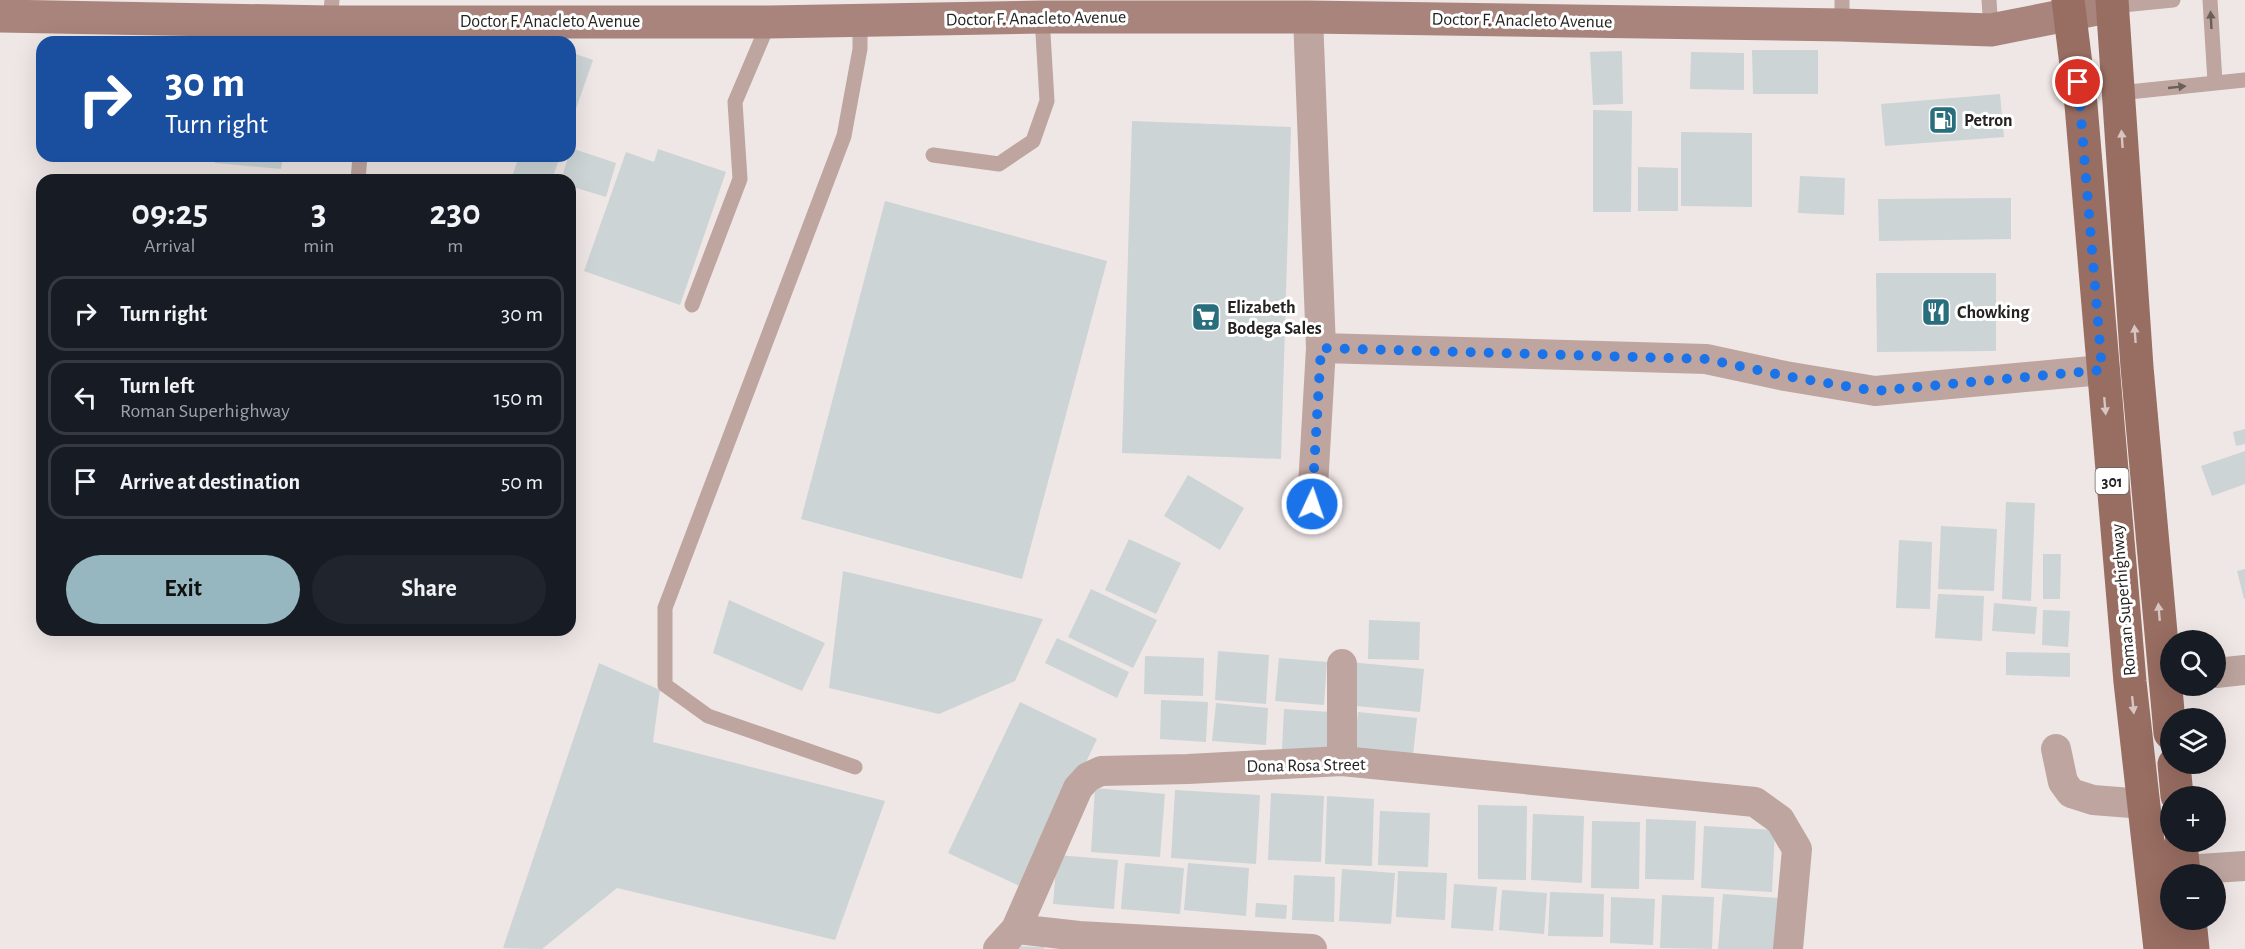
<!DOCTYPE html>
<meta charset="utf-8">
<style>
body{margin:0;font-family:"Alegreya Sans",sans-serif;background:#20242c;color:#f1f3f6;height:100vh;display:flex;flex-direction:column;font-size:22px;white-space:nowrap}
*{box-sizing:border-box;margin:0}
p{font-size:20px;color:#9ea1a6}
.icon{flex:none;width:33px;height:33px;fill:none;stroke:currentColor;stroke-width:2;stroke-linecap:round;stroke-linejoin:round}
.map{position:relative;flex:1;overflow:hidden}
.side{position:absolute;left:36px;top:174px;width:540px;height:462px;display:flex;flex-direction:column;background:#171b24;border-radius:18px;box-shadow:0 6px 24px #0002}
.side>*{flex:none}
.banner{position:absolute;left:36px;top:36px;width:540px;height:126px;border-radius:18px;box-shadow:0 6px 24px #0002;background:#1a4fa0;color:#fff;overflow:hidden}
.fabs{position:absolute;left:2160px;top:630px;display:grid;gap:12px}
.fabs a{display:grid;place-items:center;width:66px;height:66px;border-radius:50%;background:#171b24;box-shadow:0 6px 24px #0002;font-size:30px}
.pin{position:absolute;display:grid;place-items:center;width:51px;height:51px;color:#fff;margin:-26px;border:3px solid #fff;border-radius:50%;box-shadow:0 2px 6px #0007}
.me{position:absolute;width:66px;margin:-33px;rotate:3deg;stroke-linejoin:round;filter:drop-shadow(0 0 4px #0008)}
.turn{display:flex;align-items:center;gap:21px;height:126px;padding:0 30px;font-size:27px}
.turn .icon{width:78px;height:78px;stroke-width:2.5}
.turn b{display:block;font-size:42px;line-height:51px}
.eta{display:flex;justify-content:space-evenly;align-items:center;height:102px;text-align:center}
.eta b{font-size:36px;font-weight:700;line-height:42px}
.action{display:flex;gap:12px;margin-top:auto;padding:12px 30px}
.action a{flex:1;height:69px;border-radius:36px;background:#97b7c0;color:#111;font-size:24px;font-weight:700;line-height:69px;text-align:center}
.action a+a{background:#20242c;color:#f1f3f6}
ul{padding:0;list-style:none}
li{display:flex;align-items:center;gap:18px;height:75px;margin:0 12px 9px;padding:0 18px;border:3px solid #363941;border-radius:18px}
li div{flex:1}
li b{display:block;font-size:22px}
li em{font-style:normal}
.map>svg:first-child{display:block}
.building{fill:#ccd4d6}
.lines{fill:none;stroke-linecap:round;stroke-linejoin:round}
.lane{stroke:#bea59f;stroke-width:15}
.street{stroke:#bea59f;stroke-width:30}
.secondary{stroke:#a8847c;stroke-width:33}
.primary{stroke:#986d62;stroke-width:33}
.oneway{fill:#6a5d5a}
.oneway2{fill:#d6c5c0}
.route{stroke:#1a73e8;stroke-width:10;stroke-dasharray:0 18}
.labels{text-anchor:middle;stroke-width:6;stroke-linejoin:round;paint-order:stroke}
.shield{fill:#fff;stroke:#666464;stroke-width:1.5}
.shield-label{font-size:16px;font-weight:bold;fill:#252221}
.street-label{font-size:18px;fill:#252221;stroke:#fff}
.poi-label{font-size:18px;font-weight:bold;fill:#252221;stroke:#fff;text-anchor:start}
</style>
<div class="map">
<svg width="2245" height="949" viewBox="0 0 2245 949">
<rect width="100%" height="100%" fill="#efe7e5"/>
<path class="building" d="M 1752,50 L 1818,50 L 1818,94 L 1753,94 Z
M 1622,51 L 1623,104 L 1593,105 L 1590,52 Z
M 570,52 L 593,60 L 570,126 Z
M 1691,52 L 1744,53 L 1744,90 L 1690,89 Z
M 2000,94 L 2004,137 L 1885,146 L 1881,104 Z
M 1593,110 L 1632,111 L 1631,212 L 1593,212 Z
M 1132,121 L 1291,127 L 1281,459 L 1122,453 Z
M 1681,132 L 1752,133 L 1752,207 L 1681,206 Z
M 571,148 L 616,163 L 606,197 L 570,186 L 570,180 L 561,180 Z
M 658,149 L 726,172 L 680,305 L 584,271 L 626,152 L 654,162 Z
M 215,156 L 283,156 L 281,169 L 215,163 Z
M 519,156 L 560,156 L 552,180 L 511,180 Z
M 1638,167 L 1678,168 L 1678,211 L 1638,211 Z
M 1800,176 L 1845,178 L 1844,215 L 1798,213 Z
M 2011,198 L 2011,239 L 1879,241 L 1878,199 Z
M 885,201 L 1107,261 L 1022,579 L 801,519 Z
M 1876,273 L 1996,273 L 1996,351 L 1877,352 Z
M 2245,429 L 2245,444 L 2236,446 L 2233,432 Z
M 2245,451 L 2245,484 L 2212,496 L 2201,466 Z
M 1188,475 L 1244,508 L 1220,550 L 1164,516 Z
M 2006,502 L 2035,503 L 2031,601 L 2002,599 Z
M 1941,526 L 1997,529 L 1994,591 L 1938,589 Z
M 1129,539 L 1181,563 L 1156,614 L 1105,590 Z
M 1899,540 L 1932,542 L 1930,609 L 1896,608 Z
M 2043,554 L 2061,554 L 2060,599 L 2043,599 Z
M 2245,569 L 2245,599 L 2244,599 L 2237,571 Z
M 843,571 L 1043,619 L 1015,681 L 939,714 L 829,688 Z
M 1091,589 L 1157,620 L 1133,668 L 1068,637 Z
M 1938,594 L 1984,596 L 1982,641 L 1935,638 Z
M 729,600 L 825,643 L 802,691 L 713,653 Z
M 1994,603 L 2037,607 L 2035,634 L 1992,631 Z
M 2043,610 L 2070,611 L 2068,647 L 2042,645 Z
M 1369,620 L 1420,622 L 1419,660 L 1368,659 Z
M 1057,638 L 1129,672 L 1117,698 L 1045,663 Z
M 1218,651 L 1269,655 L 1266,704 L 1215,700 Z
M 2006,652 L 2070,653 L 2070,677 L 2006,675 Z
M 1145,656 L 1204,658 L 1203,696 L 1144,694 Z
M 1279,658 L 1327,662 L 1324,705 L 1275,701 Z
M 1349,662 L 1424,669 L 1420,712 L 1345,705 Z
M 599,663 L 660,690 L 653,742 L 885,801 L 835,940 L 617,888 L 542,949 L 503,948 Z
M 1161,700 L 1208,702 L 1206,742 L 1160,739 Z
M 1020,702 L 1097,739 L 1026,889 L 948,853 Z
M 1216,703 L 1268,708 L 1266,745 L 1212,741 Z
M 1284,709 L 1330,712 L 1328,752 L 1282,749 Z
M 1358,712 L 1417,718 L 1412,765 L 1353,759 Z
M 1095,788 L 1165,794 L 1160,857 L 1091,852 Z
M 1175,790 L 1260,795 L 1256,864 L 1171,858 Z
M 1271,793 L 1324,796 L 1321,862 L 1268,860 Z
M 1327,796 L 1374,799 L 1372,866 L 1325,864 Z
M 1478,805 L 1527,806 L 1526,880 L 1478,879 Z
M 1380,811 L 1430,813 L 1428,867 L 1378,865 Z
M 1533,814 L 1584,816 L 1582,883 L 1531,880 Z
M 1646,819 L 1696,821 L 1694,880 L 1645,879 Z
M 1592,821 L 1640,822 L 1639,889 L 1591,888 Z
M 1704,826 L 1775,830 L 1772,892 L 1701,888 Z
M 1057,855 L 1118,860 L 1114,909 L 1053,904 Z
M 1125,863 L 1184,868 L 1180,914 L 1121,909 Z
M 1188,863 L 1249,868 L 1246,916 L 1184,910 Z
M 1342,869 L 1395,873 L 1391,924 L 1339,921 Z
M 1398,871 L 1447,873 L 1445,920 L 1396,917 Z
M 1294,875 L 1335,877 L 1334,922 L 1292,920 Z
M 1454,884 L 1497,887 L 1493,931 L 1451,928 Z
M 1502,890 L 1547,893 L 1544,934 L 1499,930 Z
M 1550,892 L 1604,894 L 1603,937 L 1548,936 Z
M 1723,894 L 1778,898 L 1774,949 L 1718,949 Z
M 1662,895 L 1714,897 L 1712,949 L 1660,948 Z
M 1611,897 L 1655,899 L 1653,945 L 1610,943 Z
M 1256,903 L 1287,905 L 1286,919 L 1255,917 Z
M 1010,946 L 1044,947 L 1044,949 L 1010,949 Z"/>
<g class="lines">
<path class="lane" d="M 1842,0 L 1842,25
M 1989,0 L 1991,30
M 2210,0 L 2215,82
M 2112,6 L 2173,0
M 330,22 L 332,0
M 367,42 L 368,21
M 2119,93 L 2245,80
M 933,155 L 999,164 L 1033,141 L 1047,101 L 1042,17
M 358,180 L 360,156
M 692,305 L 740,179 L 735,102 L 769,22
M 855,767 L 708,716 L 665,685 L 665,608 L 844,136 L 860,49 L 860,21"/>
<path class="street" d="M 1308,17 L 1321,348 L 1312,504
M 1321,348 L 1706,359 L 1785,376 L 1875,391 L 2102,370
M 2216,673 L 2245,670
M 2056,749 L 2063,782 L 2071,793 L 2093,800 L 2144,804
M 1342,761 L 1342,664
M 2184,870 L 2245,866
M 1016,929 L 1079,936 L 1312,949
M 998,949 L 1016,929 L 1078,788 L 1088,777 L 1101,771 L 1188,769 L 1342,761 L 1755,802 L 1780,820 L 1797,849 L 1788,949"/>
<path class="secondary" d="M 0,16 L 330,22 L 769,22 L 1042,17 L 1308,17 L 1842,25 L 1991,30 L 2112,6"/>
<path class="primary" d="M 2068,0 L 2081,105 L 2130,682 L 2160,949
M 2112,0 L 2137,367 L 2170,733
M 2174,764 L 2177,796
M 2181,842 L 2184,874
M 2190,920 L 2193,949"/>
</g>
<defs><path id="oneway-solid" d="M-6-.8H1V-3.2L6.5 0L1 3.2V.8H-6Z" transform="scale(1.5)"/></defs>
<g class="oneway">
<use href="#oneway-solid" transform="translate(2211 20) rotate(-93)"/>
<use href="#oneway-solid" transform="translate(2177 87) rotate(-6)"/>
</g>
<g class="oneway2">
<use href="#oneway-solid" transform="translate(2122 139) rotate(-94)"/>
<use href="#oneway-solid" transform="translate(2135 334) rotate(-94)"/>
<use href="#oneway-solid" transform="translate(2105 406) rotate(85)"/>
<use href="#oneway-solid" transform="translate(2159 612) rotate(-95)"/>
<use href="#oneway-solid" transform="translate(2133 705) rotate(84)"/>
</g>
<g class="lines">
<path class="route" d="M 1312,504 L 1321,348 L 1706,359 L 1785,376 L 1875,391 L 2102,370 L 2078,82"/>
</g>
<defs>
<g id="fuel-square" transform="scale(1.5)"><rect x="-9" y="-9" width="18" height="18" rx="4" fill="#296e7d" stroke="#fff"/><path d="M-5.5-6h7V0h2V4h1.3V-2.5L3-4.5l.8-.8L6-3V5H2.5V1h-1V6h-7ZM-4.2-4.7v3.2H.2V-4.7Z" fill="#fff"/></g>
<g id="restaurant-square" transform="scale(1.5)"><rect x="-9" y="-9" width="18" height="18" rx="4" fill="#296e7d" stroke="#fff"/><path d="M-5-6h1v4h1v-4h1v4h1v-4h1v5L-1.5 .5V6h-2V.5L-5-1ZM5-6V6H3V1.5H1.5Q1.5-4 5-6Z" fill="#fff"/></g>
<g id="supermarket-square" transform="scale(1.5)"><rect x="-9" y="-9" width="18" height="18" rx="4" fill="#296e7d" stroke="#fff"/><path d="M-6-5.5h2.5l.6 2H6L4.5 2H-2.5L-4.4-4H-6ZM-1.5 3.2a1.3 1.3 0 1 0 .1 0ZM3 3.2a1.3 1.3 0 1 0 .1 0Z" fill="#fff"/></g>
</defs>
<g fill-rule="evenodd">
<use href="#fuel-square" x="1943" y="120"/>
<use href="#restaurant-square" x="1936" y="312"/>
<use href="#supermarket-square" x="1206" y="317"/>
</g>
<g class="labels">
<rect class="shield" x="2095.5" y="468" width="33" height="26" rx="4.5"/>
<g class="shield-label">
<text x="2112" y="487">301</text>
</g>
<g class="street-label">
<text transform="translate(1036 18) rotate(-1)" y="6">Doctor F. Anacleto Avenue</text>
<text transform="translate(1522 20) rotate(1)" y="6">Doctor F. Anacleto Avenue</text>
<text x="550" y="27">Doctor F. Anacleto Avenue</text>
<text transform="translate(2123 600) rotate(-95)" y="6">Roman Superhighway</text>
<text transform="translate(1306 765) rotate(-1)" y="6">Dona Rosa Street</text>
</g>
<g class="poi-label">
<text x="1964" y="126">Petron</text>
<text x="1227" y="313">Elizabeth<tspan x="1227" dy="21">Bodega Sales</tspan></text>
<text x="1957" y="318">Chowking</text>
</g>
</g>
</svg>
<div class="fabs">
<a><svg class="icon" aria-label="search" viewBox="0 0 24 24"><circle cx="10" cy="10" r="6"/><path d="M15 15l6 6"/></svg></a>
<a><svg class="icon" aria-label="layers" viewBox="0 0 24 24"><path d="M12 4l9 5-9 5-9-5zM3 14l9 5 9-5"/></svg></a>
<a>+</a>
<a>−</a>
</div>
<div class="pin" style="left:2078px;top:82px;background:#d93025"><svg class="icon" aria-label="arrive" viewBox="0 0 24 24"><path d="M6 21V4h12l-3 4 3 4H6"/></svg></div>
<svg class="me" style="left:1312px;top:504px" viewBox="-20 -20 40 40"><circle r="17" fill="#1a73e8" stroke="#fff" stroke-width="3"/><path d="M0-11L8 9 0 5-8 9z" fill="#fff"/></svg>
<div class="banner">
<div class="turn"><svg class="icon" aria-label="right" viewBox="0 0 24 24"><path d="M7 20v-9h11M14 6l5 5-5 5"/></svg><div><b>30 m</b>Turn right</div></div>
</div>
<section class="side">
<div class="eta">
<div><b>09:25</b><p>Arrival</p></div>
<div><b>3</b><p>min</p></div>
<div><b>230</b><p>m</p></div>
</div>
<ul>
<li><svg class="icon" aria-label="right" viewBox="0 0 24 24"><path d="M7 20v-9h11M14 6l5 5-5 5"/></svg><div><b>Turn right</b></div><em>30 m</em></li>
<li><svg class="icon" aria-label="left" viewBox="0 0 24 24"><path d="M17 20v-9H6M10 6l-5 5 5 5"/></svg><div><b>Turn left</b><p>Roman Superhighway</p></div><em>150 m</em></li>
<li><svg class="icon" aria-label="arrive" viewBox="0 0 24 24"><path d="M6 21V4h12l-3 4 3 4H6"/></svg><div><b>Arrive at destination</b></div><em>50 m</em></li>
</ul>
<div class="action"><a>Exit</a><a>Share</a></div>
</section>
</div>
